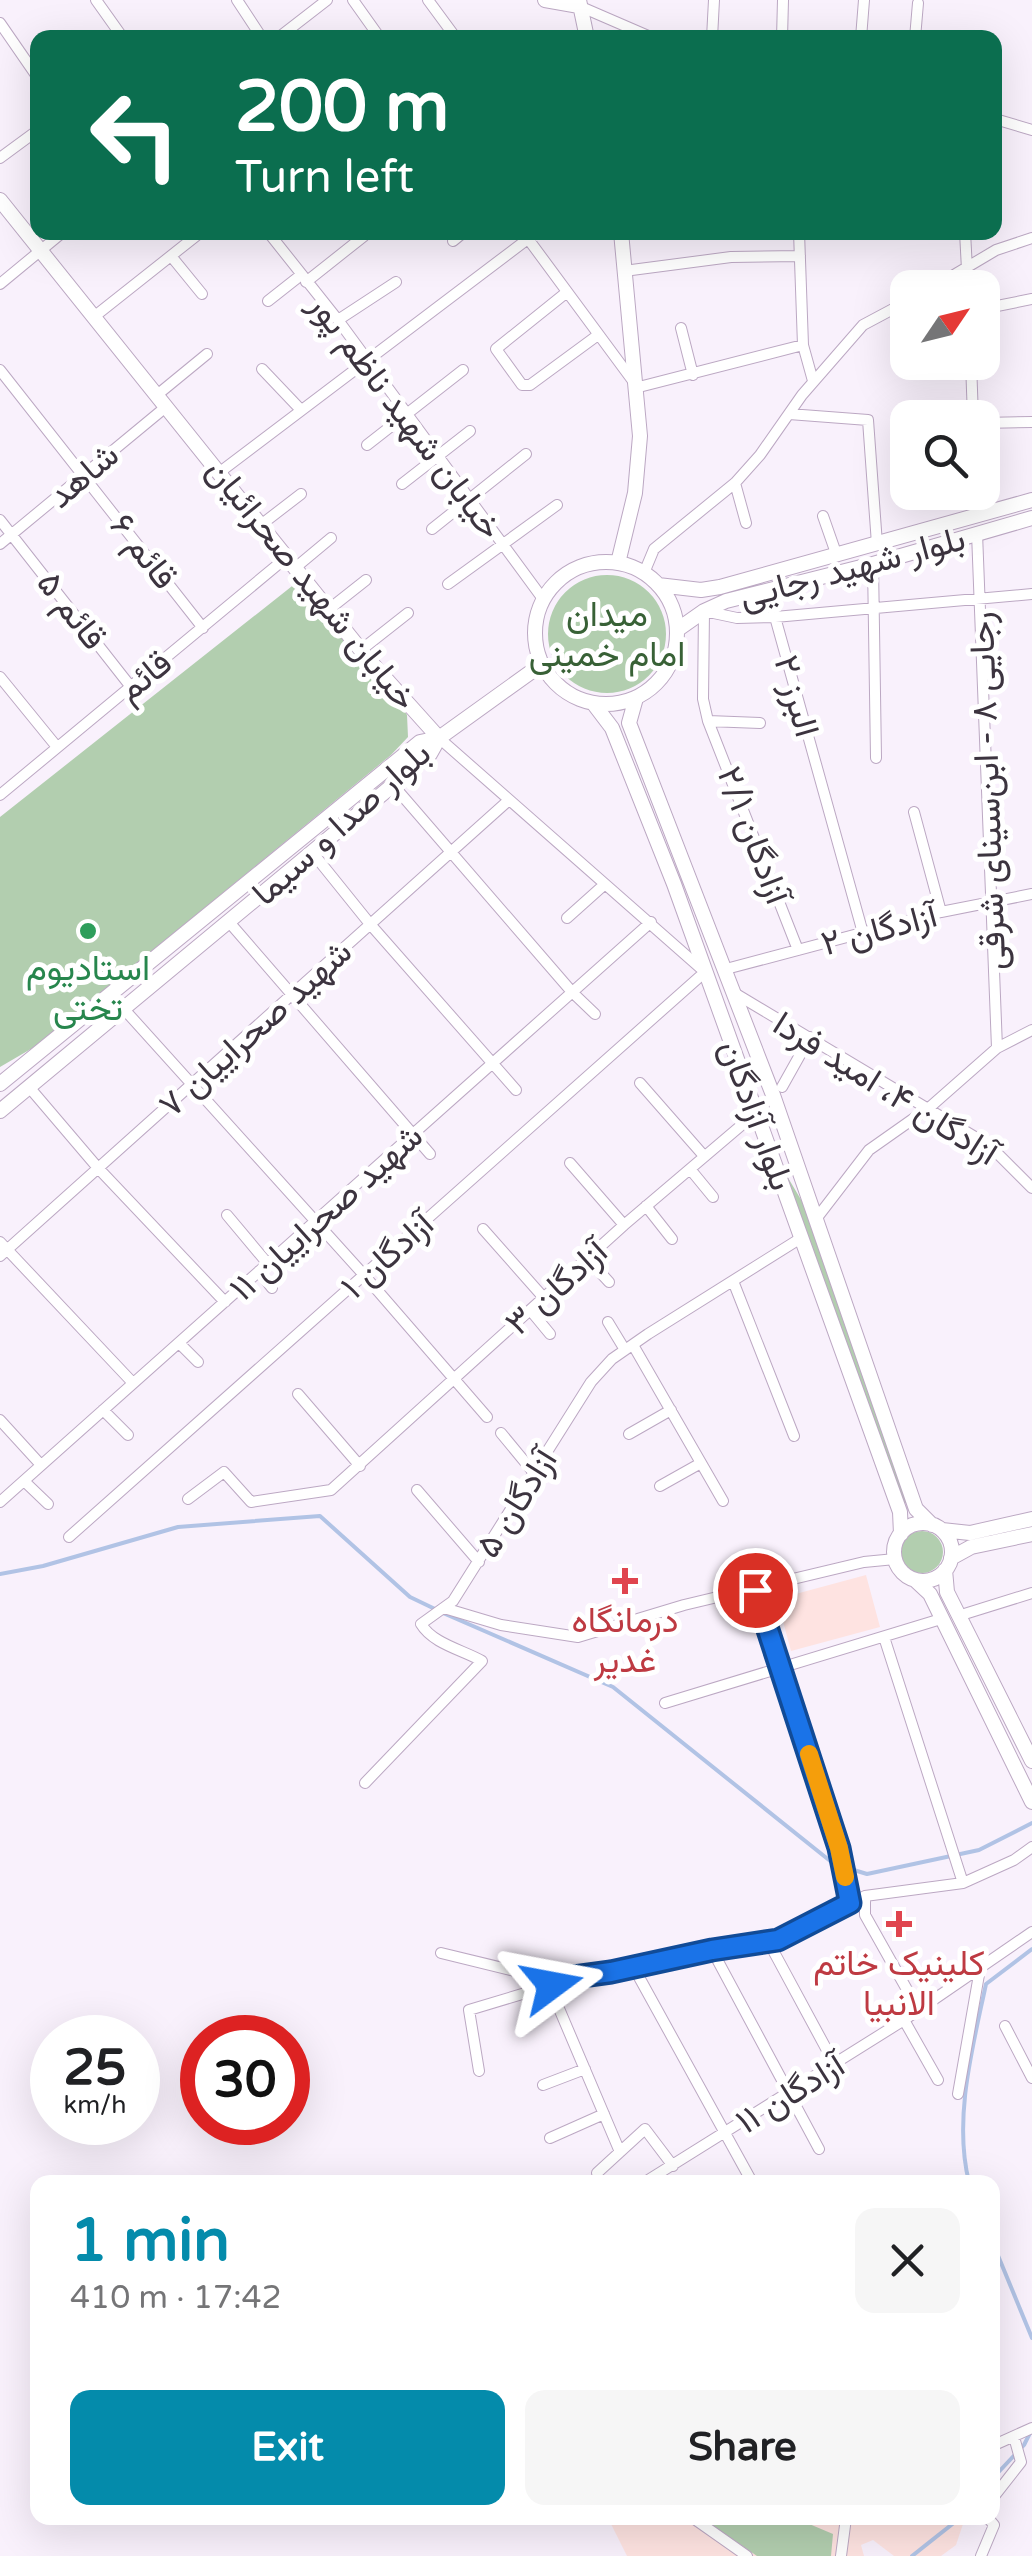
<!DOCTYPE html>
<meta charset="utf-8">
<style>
body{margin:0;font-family:"Varela Round",Vazirmatn,sans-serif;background:#f6f6f6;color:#202124;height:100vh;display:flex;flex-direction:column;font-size:38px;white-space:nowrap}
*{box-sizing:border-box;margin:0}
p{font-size:32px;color:#757577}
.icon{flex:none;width:55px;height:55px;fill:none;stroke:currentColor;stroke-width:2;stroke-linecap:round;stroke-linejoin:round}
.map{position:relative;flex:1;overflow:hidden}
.details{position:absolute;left:30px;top:2175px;width:970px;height:350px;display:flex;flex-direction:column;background:#fff;border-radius:20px;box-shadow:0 10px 40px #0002}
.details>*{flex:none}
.hud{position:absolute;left:30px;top:30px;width:972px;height:210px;border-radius:20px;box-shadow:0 10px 40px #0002;background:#0b6e4f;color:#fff;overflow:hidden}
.needle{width:65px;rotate:55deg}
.tools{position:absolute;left:890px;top:270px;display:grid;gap:20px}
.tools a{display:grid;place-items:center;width:110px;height:110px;border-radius:20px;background:#fff;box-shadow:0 10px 40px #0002;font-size:50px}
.speed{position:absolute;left:30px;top:2015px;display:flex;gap:20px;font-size:50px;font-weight:700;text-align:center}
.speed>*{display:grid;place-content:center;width:130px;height:130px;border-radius:50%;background:#fff;box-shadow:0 10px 40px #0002;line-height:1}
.speed small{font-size:25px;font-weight:400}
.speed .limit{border:15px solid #d22;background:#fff;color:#111}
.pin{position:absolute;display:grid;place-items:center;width:85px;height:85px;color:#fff;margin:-42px;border:5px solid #fff;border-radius:50%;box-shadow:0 2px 10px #0007}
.me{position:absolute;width:110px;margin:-55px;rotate:77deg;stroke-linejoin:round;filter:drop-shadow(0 0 8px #0008)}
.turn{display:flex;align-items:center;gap:35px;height:210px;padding:0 40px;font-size:45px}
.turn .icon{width:130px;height:130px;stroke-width:2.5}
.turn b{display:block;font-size:70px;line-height:85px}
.round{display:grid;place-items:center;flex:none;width:105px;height:105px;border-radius:20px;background:#f6f6f6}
.overview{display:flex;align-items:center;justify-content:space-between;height:170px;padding:0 40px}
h1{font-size:60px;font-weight:700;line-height:75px;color:#048bab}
.action{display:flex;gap:20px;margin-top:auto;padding:20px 40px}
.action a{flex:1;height:115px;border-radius:20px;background:#048bab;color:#fff;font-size:40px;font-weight:700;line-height:115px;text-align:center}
.action a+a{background:#f6f6f6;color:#202124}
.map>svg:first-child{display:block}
.education{fill:#fee3e1}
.green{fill:#b2ceaf}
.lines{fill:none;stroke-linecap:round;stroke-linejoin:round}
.stream{stroke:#b1c3e5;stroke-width:4}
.minor-casing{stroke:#bca8c3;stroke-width:12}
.major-casing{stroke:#bca8c3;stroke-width:16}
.minor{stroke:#fff;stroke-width:10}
.major{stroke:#fff;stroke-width:14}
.route-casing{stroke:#114b97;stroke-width:25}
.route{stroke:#1a73e8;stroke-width:18}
.slow{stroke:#f59e0b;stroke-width:18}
.leisure-dot{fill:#2e9e5b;stroke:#fff;stroke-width:4}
.health-dot{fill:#e0444e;stroke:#fff;stroke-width:4}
.labels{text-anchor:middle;stroke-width:10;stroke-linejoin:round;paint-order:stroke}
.street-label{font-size:35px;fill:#3c343f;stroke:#fff}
.park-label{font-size:35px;fill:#386136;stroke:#fff}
.leisure-label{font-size:35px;fill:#27864d;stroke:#fff}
.health-label{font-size:35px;fill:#be3a42;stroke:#fff}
</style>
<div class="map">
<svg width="1032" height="2556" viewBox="0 0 1032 2556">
<rect width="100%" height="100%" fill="#f9f1fc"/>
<path class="education" d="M 866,1575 L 880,1627 L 791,1651 L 777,1599 Z
M 608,2518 L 965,2518 L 956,2545 L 941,2556 L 894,2556 L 873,2540 L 861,2545 L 864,2556 L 627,2556 Z"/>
<path class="green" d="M548 634a59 59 0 1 1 118 0a59 59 0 1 1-118 0Z
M 301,579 L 398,700 L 407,715 L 408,737 L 391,755 L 36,1046 L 0,1067 L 0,817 Z
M 784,1171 L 803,1203 L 909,1502 L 900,1505 Z
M901 1552a21 21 0 1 1 42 0a21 21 0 1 1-42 0Z
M 702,2518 L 795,2518 L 833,2534 L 831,2556 L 757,2556 Z"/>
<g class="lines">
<path class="stream" d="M 0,1574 L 43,1566 L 178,1527 L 320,1516 L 410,1597 L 435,1609
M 443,1613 L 613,1687 L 834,1864 L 867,1874 L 979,1850 L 1032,1823
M 969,2182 C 953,2119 973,2046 986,1984 L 1032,1949
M 992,2241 L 1032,2338
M 992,2479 L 1024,2445 L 1030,2433
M 912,2556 L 960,2518"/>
<g class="minor-casing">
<path id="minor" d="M 96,0 L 123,38
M 237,0 L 262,38
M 353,0 L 380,38
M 428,0 L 456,38
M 579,6 L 653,38
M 0,23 L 38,78
M 278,38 L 327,0
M 712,38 L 714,0
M 782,38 L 783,0
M 861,38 L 864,0
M 915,38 L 918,3
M 995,119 L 1032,130
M 0,158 L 38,130
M 268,232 L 338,320 L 543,599
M 523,232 L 633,381
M 799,232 L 803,345 L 813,381
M 965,232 L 968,288
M 453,241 L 464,232
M 171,256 L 202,294
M 624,271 L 731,257 L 800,256
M 306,282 L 364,236
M 0,284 L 63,232
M 932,288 L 996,250 L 1032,238
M 567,292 L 496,349 L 522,385 L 530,385 L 598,335
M 268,301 L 301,275
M 982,309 L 1032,299
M 95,316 L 201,232
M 338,320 L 396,282
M 681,328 L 693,375
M 971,362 L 973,418
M 262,369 L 301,410
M 0,370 L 203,628
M 635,388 L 803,345
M 157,395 L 207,354
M 789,414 L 868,420 L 877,544
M 982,423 L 1032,422
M 367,445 L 463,370
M 220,472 L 537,232
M 735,483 L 746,523
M 402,484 L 470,431
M 975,492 L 976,515
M 823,516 L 837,556
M 0,520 L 131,687
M 262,524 L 301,494
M 432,529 L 526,454
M 977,533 L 997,1048
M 0,544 L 167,406
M 873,564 L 876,758
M 295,568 L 331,538
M 644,573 L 654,549 L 735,483 L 760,455 L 802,395 L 863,325 L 908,301
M 448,584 L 557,505
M 328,610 L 366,580
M 775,617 L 863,933
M 361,650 L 408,613
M 0,677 L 57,747
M 708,721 L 760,723
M 393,785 L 572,992 L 595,1014
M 0,795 L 287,557
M 914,812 L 941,912
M 312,852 L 370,924 L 516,1090
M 567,918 L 605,884
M 229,922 L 430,1154
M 798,950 L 708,721 L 703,699 L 704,611 L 737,618 L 775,617 L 1032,594
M 726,969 L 941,912 L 1032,894
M 736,994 L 990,1146 L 1032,1188
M 123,1008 L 364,1275 L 487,1417
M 640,1083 L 704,1156
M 29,1087 L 98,1168 L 225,1302
M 782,1087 L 810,1037
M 570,1163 L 624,1225
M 690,1169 L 713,1197
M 646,1206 L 672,1239
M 227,1215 L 268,1264
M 816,1219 L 869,1150 L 930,1107 L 997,1048 L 1032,1030
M 483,1229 L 544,1298
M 0,1242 L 133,1383
M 0,1256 L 509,800
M 588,1259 L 609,1282
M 259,1271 L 272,1288
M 733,1281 L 794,1436
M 531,1311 L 550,1334
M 608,1322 L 625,1350
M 179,1343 L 198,1362
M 633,1345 L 723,1501
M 298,1394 L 360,1466
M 103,1410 L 128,1435
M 0,1420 L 41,1465
M 501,1433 L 534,1473
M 629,1434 L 671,1410
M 24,1481 L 48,1504
M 660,1486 L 701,1463
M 417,1490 L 479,1562
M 188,1499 L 224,1472 L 251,1502 L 331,1490 L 624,1225 L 757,1112
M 0,1502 L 651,922
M 69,1537 L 705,972 L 439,738
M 755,1590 L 839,1848 L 850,1903
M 444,1608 L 501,1625 L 578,1637 L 684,1605 L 864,1562 L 895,1559
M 958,1616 L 1032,1593
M 884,1637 L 963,1883
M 665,1703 L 941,1619
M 365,1783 L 482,1661 C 463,1650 433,1644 421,1624 L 453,1601 L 591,1382 L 612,1359 L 648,1334 L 801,1238
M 865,1896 L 865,1915 L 919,2011
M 768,1941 L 835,2065
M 712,1950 L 819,2149
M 441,1953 L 552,1980 L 611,1972 L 712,1950 L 778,1940 L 865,1896 L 963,1883 L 1014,1860 L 1032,1847
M 634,1968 L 752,2182
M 552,1980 L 552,1992 L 620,2152
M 904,2020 L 938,2080
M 1005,2026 L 1032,2078
M 479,2071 L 469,2010 L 552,1985
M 543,2085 L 585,2069
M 958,2094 L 980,1969
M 550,2138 L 604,2114
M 597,2173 L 645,2129 L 673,2166
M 645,2182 L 904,2020 L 1032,1932
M 992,2446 L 1032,2428
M 992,2499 L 1021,2462 L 1014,2437
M 693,2518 L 747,2556
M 841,2556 L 846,2518
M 981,2556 L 994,2525 L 988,2518"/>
</g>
<g class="major-casing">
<path id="major" d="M 545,0 L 579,6
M 579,0 L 587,38
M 0,200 L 368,659 L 439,738
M535 633a71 71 0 1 1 142 0a71 71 0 1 1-142 0Z
M 618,563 L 635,493 L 640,436 L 621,232
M 658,585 L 701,590 L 720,587 L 1032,500
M 677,630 L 704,611 L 726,601 L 873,564 L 1032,518
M 636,698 L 629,723 L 773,1095 L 916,1509 L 932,1525
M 593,703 L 612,728 L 674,884 L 900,1512 L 901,1534
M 0,1084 L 420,742 L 439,738 L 542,664
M 0,1111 L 393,785 L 430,754 L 439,738
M894 1552a29 29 0 1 1 58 0a29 29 0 1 1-58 0Z
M 942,1530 L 970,1533 L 1032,1519
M 951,1558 L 971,1547 L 1032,1534
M 945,1570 L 947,1592 L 1032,1761
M 915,1580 L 930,1594 L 1032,1802"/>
</g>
<use href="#minor" class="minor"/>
<use href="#major" class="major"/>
</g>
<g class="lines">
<g class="route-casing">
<path id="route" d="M 552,1985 L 552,1980 L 611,1972 L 712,1950 L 778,1940 L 850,1903 L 839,1848 L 755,1590"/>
</g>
<use href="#route" class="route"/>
<path class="slow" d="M 809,1754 L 839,1848 L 845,1877"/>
</g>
<circle class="leisure-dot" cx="88" cy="931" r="10"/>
<g class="health-dot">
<path d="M620 1566h10v10h10v10h-10v10h-10v-10h-10v-10h10z"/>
<path d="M894 1909h10v10h10v10h-10v10h-10v-10h-10v-10h10z"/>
</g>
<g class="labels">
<g class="street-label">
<text transform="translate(406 416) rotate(53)" y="12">خیابان شهید ناظم پور</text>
<text transform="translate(83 475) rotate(-40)" y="12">شاهد</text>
<text transform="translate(144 551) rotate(52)" y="12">قائم ۶</text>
<text transform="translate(852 567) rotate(-15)" y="12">بلوار شهید رجایی</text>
<text transform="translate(312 584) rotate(51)" y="12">خیابان شهید صحرائیان</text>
<text transform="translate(72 610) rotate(52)" y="12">قائم ۵</text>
<text transform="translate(144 676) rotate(-39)" y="12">قائم</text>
<text transform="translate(797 696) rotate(74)" y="12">البرز ۲</text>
<text transform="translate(987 791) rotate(-92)" y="12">رجایی ۸ - ابن‌سینای شرقی</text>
<text transform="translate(341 823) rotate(-42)" y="12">بلوار صدا و سیما</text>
<text transform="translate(754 835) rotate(69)" y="12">آزادگان ۲/۱</text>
<text transform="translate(879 929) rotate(-15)" y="12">آزادگان ۲</text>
<text transform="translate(255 1028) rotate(-42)" y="12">شهید صحراییان ۷</text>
<text transform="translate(886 1088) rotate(32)" y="12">آزادگان ۴، امید فردا</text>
<text transform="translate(757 1115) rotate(70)" y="12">بلوار آزادگان</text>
<text transform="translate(326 1212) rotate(-42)" y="12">شهید صحراییان ۱۱</text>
<text transform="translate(387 1255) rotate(-42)" y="12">آزادگان ۱</text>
<text transform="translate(556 1287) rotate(-42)" y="12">آزادگان ۳</text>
<text transform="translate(516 1503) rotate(-58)" y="12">آزادگان ۵</text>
<text transform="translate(790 2093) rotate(-32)" y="12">آزادگان ۱۱</text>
</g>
<g class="park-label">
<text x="607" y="626">میدان<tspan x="607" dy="40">امام خمینی</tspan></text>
</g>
<g class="leisure-label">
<text x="88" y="980">استادیوم<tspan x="88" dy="40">تختی</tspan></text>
</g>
<g class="health-label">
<text x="625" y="1632">درمانگاه<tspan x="625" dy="40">غدیر</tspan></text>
<text x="899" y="1975">کلینیک خاتم<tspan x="899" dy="40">الانبیا</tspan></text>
</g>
</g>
</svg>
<div class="tools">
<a><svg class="needle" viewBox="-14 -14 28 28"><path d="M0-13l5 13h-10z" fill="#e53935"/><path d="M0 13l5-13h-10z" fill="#757577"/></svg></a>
<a><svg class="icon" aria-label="search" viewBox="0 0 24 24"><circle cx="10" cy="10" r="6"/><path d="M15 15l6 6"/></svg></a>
</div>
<div class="speed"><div>25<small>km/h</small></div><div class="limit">30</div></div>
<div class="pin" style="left:755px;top:1590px;background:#d93025"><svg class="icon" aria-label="arrive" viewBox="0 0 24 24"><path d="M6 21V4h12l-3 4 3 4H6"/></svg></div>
<svg class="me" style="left:552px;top:1985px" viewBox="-20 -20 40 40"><path d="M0-17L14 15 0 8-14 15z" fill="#1a73e8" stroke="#fff" stroke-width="4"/></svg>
<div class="hud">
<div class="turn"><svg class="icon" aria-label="left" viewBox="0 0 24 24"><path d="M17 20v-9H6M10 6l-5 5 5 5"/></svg><div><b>200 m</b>Turn left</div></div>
</div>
<section class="details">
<div class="overview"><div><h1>1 min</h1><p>410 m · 17:42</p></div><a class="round"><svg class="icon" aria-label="close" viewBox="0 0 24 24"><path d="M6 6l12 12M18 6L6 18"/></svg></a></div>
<div class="action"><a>Exit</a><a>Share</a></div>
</section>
</div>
